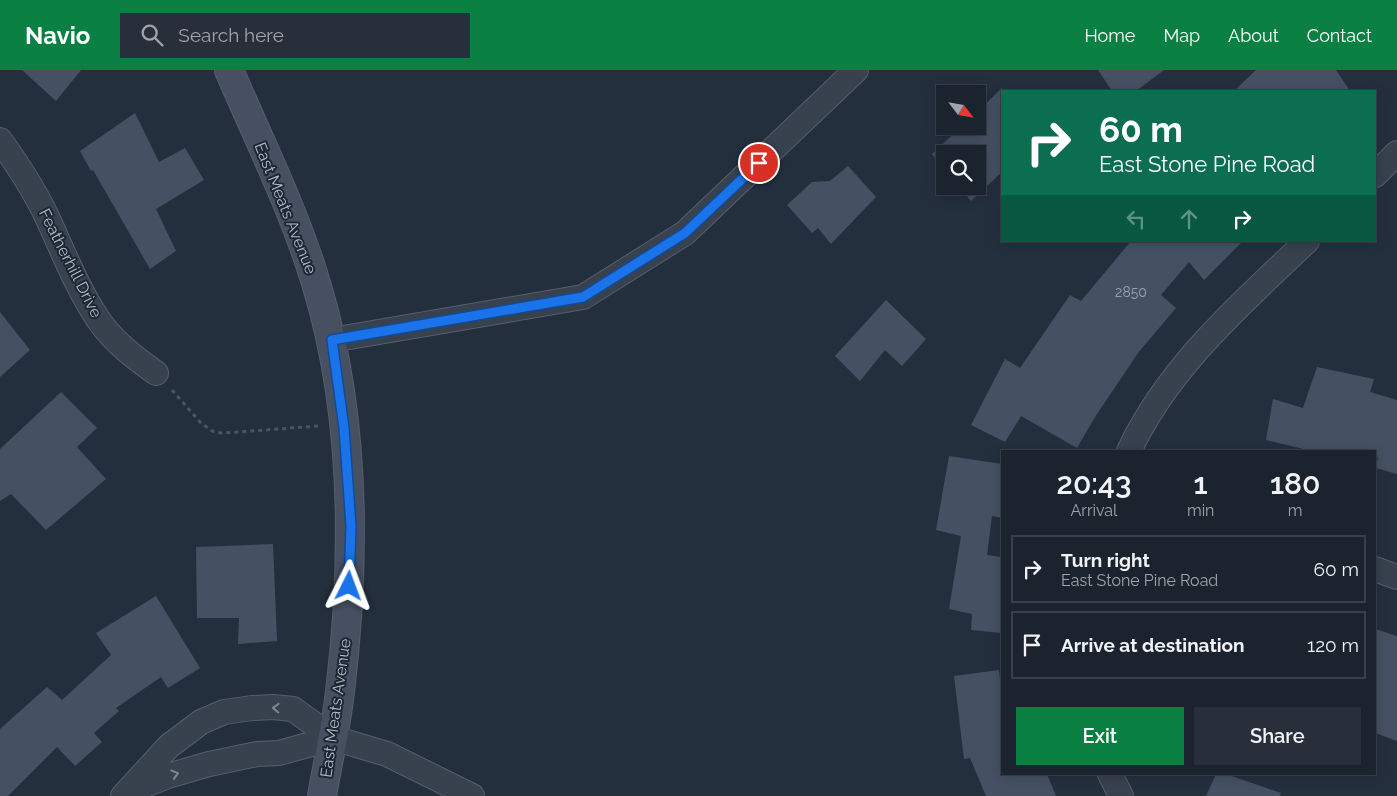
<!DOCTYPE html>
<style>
body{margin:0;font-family:Raleway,sans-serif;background:#282f3a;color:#f1f3f6;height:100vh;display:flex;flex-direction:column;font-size:19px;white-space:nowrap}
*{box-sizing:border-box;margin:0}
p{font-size:16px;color:#a0a4aa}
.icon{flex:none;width:28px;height:28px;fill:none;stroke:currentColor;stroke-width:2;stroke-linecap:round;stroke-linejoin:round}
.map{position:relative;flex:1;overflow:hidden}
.panel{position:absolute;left:1001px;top:380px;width:375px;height:325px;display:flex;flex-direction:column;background:#1b232e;border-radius:0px;box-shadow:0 2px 12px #0003,0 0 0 1px #39404a}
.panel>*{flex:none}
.hud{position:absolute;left:1001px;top:20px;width:375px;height:152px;border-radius:0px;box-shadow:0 2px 12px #0003,0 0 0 1px #39404a;background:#0b6e4f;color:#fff;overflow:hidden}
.needle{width:32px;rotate:121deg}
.controls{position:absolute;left:936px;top:15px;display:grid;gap:10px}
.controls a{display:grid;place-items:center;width:50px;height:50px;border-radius:0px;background:#1b232e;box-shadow:0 2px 12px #0003,0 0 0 1px #39404a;font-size:25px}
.pin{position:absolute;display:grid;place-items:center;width:42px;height:42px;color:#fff;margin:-21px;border:2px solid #fff;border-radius:50%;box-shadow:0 1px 5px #0007}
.me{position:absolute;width:55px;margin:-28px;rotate:3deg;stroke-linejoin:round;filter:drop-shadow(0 0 4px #0008)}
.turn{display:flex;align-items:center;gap:18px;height:105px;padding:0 15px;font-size:22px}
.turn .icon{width:65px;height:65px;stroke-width:2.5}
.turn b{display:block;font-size:35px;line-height:42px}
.lanes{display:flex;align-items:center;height:48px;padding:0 15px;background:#0003;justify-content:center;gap:25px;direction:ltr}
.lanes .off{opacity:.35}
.eta{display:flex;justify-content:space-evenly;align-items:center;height:85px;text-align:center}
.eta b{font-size:30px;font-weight:600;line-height:35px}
.cta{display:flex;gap:10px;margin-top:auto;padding:10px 15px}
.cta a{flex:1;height:58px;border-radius:0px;background:#0b8043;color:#fff;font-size:20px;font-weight:600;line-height:58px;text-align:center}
.cta a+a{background:#282f3a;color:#f1f3f6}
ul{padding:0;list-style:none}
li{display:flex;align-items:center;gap:15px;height:68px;margin:0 10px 8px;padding:0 5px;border:2px solid #39404a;border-radius:0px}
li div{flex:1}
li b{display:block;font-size:19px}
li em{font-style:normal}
header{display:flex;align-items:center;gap:30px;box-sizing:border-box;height:70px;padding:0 25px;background:#0b8043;color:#fff}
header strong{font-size:24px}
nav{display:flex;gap:28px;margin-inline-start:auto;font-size:18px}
.search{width:350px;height:45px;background:#282f3a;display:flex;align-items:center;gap:12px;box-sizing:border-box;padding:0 18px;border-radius:0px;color:#a0a4aa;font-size:19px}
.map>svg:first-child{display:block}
.building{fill:#455162}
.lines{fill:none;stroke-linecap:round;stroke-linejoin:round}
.street-casing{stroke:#565f6c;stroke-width:26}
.secondary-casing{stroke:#565f6c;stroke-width:30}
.path{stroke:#44595c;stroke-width:3;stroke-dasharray:4 4;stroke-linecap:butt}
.street{stroke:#38414e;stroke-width:24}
.secondary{stroke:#465061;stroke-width:28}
.oneway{stroke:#7c8592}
.route-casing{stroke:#114b97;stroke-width:12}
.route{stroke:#1a73e8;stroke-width:9}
.labels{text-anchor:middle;stroke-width:4;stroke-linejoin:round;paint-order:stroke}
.number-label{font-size:14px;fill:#98a1af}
.street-label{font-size:16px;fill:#b4bcc9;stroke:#1d2633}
</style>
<header>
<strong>Navio</strong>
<div class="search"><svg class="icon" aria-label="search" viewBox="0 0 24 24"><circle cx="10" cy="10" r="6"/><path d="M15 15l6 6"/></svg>Search here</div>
<nav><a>Home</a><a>Map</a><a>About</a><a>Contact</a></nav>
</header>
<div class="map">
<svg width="1397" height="726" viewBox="0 0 1397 726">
<rect width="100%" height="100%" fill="#242f3e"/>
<path class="building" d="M 22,0 L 81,0 L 56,31 Z
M 1098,0 L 1164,0 L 1136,21 L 1112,21 Z
M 1256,0 L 1336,0 L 1350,21 L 1234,21 Z
M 1002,18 L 1002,102 L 971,131 L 959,116 L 978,116 L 978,84 L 945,84 L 945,100 L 932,84 L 962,56 L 978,56 L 978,41 Z
M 135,43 L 159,92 L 185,78 L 204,110 L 156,139 L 176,181 L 150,199 L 93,100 L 91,101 L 80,81 Z
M 848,96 L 876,127 L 831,174 L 818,158 L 812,163 L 787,135 L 812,112 L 830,111 Z
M 1131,171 L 1243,171 L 1204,210 L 1189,192 L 1161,225 L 1176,238 L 1138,283 L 1095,347 L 1077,378 L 1021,346 L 1005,372 L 971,355 L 1005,289 L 1020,298 L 1070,225 L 1081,231 Z
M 886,230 L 926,269 L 902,296 L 885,280 L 860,311 L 835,286 Z
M 0,242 L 30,280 L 0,307 Z
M 1317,297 L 1374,309 L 1370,322 L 1397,330 L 1397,404 L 1376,398 L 1378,387 L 1375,386 L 1375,381 L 1312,381 L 1266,370 L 1273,329 L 1303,338 Z
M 61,322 L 97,358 L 77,377 L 106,409 L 46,460 L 11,424 L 0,431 L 0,379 Z
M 949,386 L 1002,394 L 1002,448 L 992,446 L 987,485 L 1002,487 L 1002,563 L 971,560 L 972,544 L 949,539 L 961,466 L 936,460 Z
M 273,474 L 277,571 L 238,574 L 239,548 L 197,548 L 196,477 Z
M 156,526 L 200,598 L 168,618 L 161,607 L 116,638 L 119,641 L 94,663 L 102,672 L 75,696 L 57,677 L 8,726 L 0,726 L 0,659 L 47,617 L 62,630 L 111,585 L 96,563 Z
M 1375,559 L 1397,566 L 1397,671 L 1375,663 Z
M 999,600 L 1002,627 L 1002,704 L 1047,704 L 1056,726 L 986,726 L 970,688 L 964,689 L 954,606 Z
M 1216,704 L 1226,704 L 1281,723 L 1280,726 L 1206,726 Z"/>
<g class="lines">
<g class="street-casing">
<path id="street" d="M 0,70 C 18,95 35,121 48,149 C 64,184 78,220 100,252 C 115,273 135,288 156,303
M 1375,105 L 1397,83
M 332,270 L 583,227 L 685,163 L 856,0
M 1129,381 C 1169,296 1240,235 1307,171
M 1375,499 L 1397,507
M 1110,704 L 1121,726
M 132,720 L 168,706 L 209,694 L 257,684 L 279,683 L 333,668
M 123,726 L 169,676 L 201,652 L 224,642 L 252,638 L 273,637 L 293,639 L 333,668 L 387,684 L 472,726"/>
</g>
<g class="secondary-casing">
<path id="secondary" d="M 229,0 C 259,70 294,140 316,213 C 356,344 356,488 340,622 C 336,657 328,691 322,726"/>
</g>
<path class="path" d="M 172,320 L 200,352 L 212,361 L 221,363 L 238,362 L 318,356"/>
<use href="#street" class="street"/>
<use href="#secondary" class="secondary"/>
</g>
<defs><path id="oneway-chevron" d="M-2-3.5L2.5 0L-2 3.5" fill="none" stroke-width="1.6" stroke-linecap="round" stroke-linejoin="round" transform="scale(1.25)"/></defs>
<g class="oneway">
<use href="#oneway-chevron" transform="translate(276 638) rotate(-178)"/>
<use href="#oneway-chevron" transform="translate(175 704) rotate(-17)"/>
</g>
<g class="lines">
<g class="route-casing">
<path id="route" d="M 349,516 L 351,456 L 344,358 L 332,270 L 583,227 L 685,163 L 759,93"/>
</g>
<use href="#route" class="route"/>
</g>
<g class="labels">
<g class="number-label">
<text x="1131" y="227">2850</text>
</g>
<g class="street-label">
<text transform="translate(286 138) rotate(68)" y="6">East Meats Avenue</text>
<text transform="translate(71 193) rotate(63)" y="6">Featherhill Drive</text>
<text transform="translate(335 638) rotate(-82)" y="6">East Meats Avenue</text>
</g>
</g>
</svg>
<div class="controls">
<a><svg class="needle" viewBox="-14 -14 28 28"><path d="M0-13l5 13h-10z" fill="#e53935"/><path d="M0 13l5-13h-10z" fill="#a0a4aa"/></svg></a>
<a><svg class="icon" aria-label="search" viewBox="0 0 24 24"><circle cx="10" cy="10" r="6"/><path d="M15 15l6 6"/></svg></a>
</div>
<div class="pin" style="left:759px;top:93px;background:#d93025"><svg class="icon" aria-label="arrive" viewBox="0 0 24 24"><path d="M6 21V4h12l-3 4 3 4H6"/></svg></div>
<svg class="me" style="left:349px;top:516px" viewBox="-20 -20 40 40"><path d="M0-17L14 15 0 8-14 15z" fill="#1a73e8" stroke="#fff" stroke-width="4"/></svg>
<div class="hud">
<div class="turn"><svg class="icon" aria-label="right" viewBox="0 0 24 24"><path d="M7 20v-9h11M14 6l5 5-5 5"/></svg><div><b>60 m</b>East Stone Pine Road</div></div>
<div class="lanes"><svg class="icon off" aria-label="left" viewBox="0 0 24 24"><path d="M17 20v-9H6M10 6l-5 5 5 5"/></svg><svg class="icon off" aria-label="ahead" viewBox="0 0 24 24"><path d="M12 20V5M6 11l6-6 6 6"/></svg><svg class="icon" aria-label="right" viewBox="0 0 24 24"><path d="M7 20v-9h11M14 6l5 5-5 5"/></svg></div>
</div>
<section class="panel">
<div class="eta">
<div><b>20:43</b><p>Arrival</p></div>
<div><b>1</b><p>min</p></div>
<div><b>180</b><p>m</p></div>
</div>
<ul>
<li><svg class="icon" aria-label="right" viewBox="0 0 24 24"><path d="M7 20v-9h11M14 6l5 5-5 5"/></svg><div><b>Turn right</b><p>East Stone Pine Road</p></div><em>60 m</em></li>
<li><svg class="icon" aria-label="arrive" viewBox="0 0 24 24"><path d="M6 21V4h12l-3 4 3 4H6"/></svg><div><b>Arrive at destination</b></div><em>120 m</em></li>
</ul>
<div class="cta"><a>Exit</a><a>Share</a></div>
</section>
</div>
